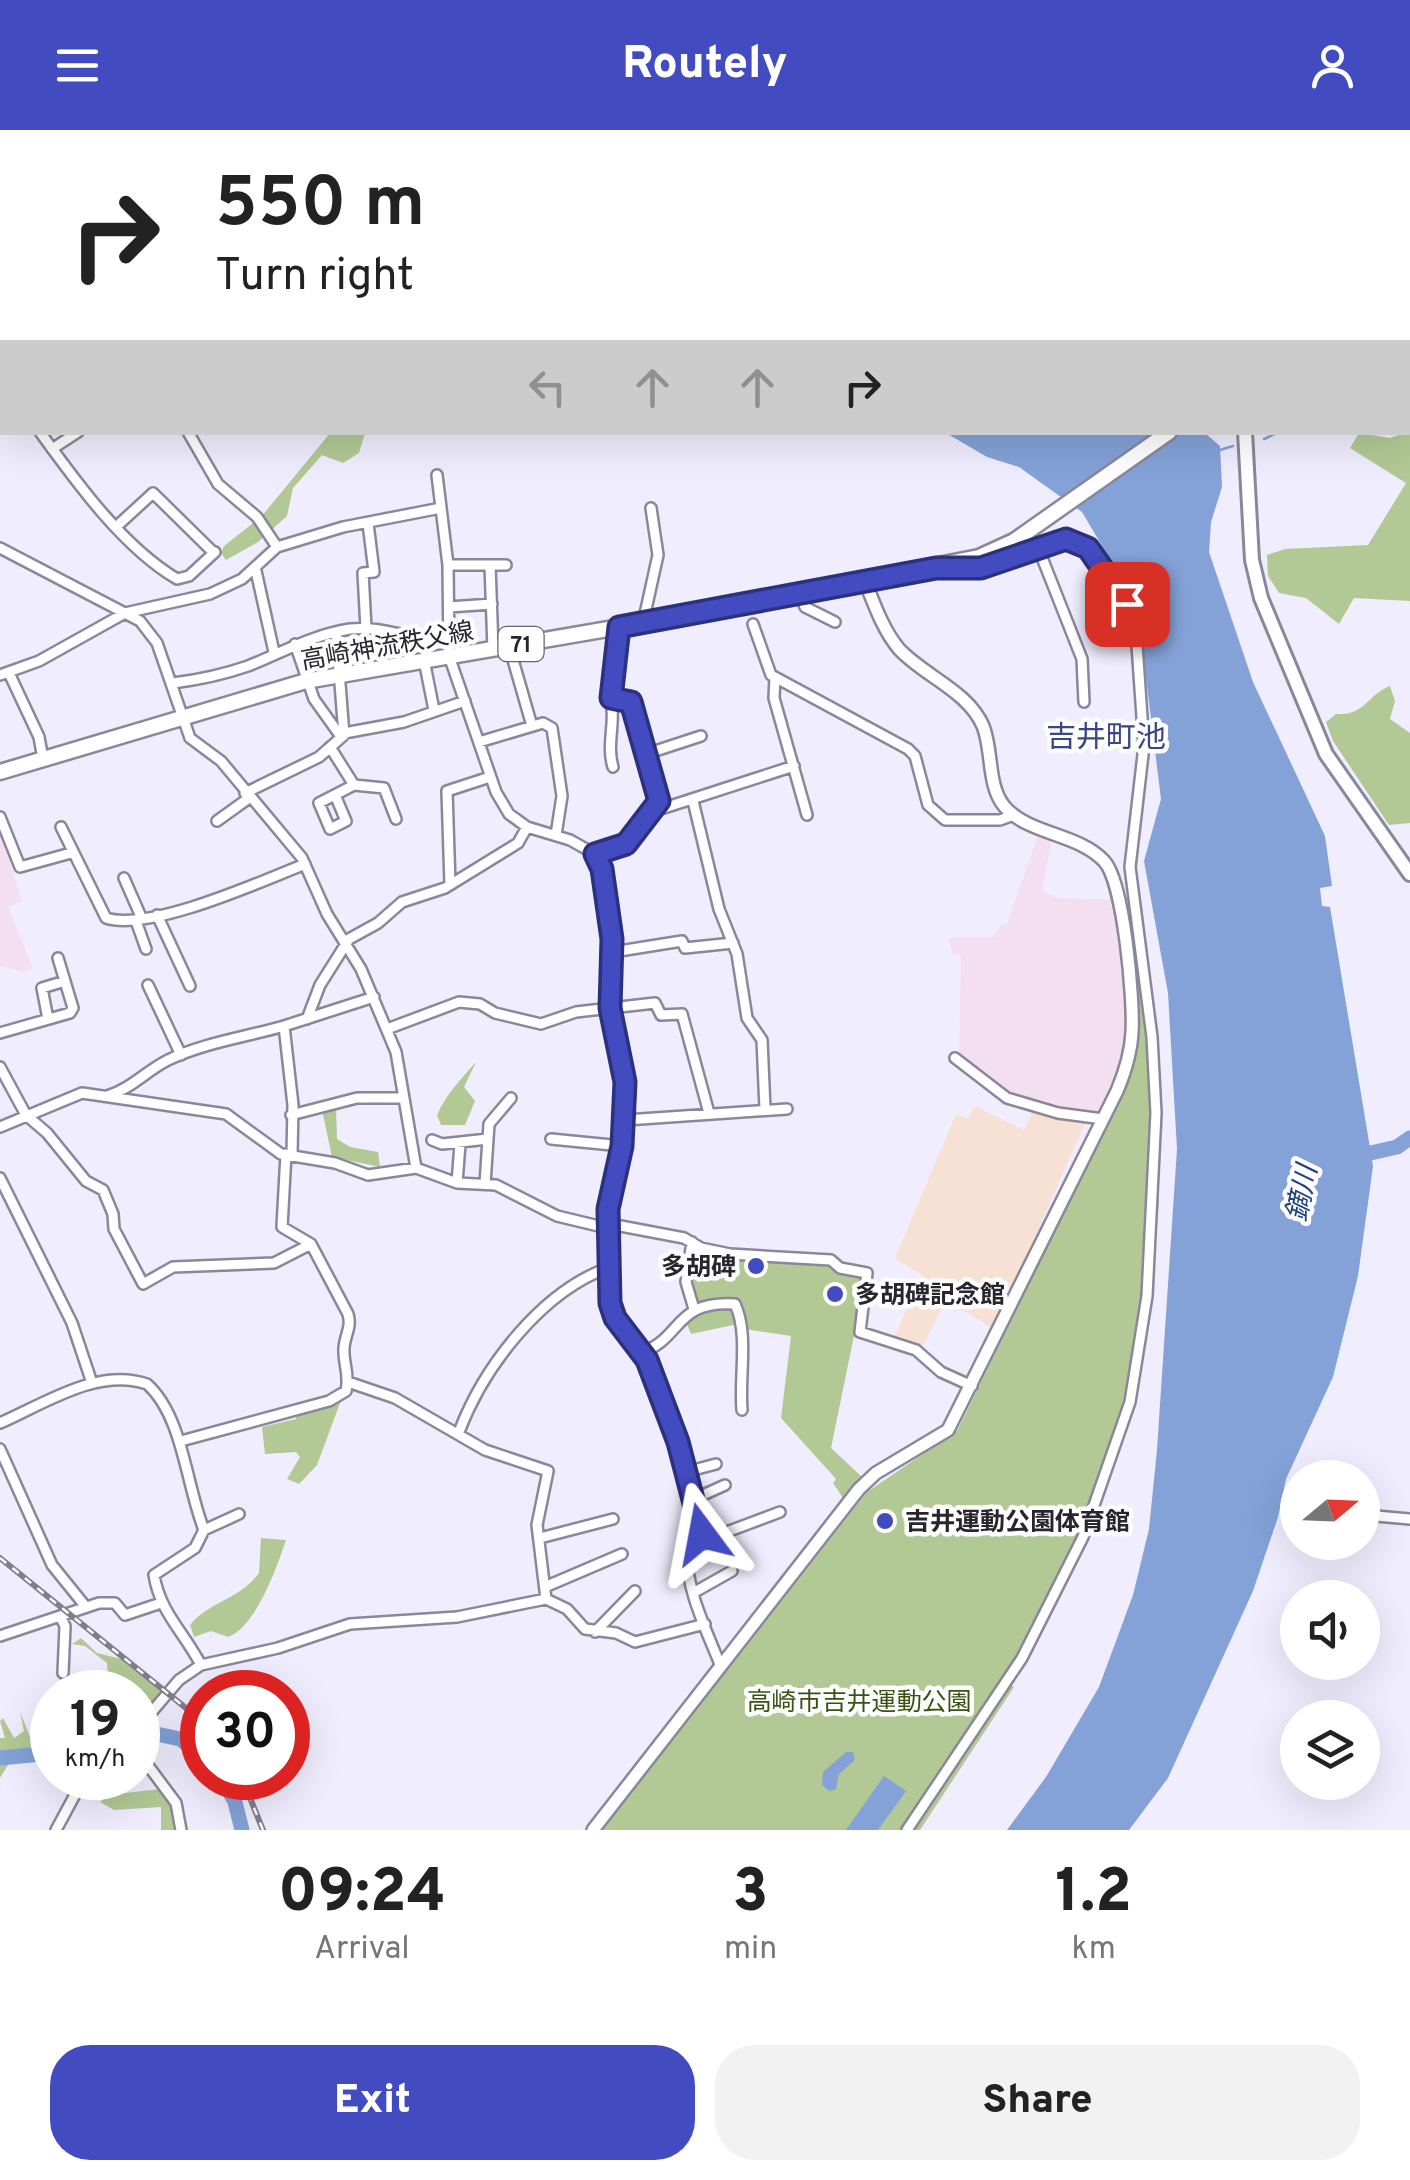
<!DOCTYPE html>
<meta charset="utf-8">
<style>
body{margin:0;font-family:Overpass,"Noto Sans JP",sans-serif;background:#f2f2f2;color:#222;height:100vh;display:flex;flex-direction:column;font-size:38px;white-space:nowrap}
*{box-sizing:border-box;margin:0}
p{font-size:32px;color:#767676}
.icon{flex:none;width:55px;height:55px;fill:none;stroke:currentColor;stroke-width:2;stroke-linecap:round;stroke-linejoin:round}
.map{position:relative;height:1700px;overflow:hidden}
.details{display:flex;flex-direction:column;background:#fff;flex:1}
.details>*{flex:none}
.hud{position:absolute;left:0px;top:0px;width:1410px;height:305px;box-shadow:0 10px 40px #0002;background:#fff;color:#222;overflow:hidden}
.needle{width:65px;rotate:71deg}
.buttons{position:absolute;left:1280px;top:1330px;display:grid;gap:20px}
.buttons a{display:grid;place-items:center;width:100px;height:100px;border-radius:50%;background:#fff;box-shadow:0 10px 40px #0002;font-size:50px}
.speed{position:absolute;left:30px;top:1540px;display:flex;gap:20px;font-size:50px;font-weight:700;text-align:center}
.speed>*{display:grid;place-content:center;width:130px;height:130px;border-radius:50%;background:#fff;box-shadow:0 10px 40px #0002;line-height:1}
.speed small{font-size:25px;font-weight:400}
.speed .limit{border:15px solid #d22;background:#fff;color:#111}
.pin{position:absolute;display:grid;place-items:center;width:85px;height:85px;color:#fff;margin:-42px;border-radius:20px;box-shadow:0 5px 15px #0006}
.me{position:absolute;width:110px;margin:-55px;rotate:347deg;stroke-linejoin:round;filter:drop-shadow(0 0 8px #0008)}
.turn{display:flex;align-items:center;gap:35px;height:210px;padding:0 50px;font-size:45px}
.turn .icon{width:130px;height:130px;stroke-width:2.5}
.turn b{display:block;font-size:70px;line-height:85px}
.lanes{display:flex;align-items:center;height:95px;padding:0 50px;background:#0003;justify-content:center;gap:50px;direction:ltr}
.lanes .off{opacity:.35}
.eta{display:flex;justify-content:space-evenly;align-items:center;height:170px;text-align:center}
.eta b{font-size:60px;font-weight:800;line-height:70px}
.primary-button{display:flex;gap:20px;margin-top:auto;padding:20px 50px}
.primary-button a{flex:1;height:115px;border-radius:40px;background:#434bc0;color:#fff;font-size:40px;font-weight:800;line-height:115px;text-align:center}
.primary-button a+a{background:#f2f2f2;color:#222}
header{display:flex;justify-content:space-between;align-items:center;height:130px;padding:0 50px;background:#434bc0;color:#fff;font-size:45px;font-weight:800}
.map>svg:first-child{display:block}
.commercial{fill:#f7e1d4}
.industrial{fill:#f3dfef}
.green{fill:#b2c995}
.water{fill:#84a2d7}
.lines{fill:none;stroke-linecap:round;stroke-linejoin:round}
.stream{stroke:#84a2d7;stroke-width:2.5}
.river{stroke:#84a2d7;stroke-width:15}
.minor-casing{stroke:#8b879b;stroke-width:14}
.tertiary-casing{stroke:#8b879b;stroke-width:16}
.secondary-casing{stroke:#8b879b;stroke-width:18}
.primary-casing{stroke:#8b879b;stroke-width:19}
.minor{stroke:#fff;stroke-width:9}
.tertiary{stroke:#fff;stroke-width:11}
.secondary{stroke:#fff;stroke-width:12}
.primary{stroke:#fff;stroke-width:14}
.rail-casing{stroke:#817e8a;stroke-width:6}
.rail{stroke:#fdfdfd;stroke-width:2.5;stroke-dasharray:8;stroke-linecap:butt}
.route-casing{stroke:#2c317d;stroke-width:25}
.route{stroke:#434bc0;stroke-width:18}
.poi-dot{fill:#434bc0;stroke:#fdfdfd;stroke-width:4}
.labels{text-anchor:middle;stroke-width:9;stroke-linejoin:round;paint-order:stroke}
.shield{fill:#fdfdfd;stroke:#67666b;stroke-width:2.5}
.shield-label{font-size:22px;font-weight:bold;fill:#27252d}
.street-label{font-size:25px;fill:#27252d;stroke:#fdfdfd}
.poi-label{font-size:25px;font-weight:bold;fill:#27252d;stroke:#fdfdfd;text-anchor:start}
.park-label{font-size:25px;fill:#3a5113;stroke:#fdfdfd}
.water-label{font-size:28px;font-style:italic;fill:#1e407f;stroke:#fdfdfd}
.quarter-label{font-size:30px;fill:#3c4682;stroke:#fdfdfd}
</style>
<header><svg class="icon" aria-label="menu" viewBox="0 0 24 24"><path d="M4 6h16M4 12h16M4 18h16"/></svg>Routely<svg class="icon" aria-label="person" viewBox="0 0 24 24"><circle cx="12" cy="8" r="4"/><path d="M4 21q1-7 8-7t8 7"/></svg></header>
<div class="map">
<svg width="1410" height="1700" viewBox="0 0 1410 1700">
<rect width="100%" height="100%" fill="#f0edfe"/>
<path class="commercial" d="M 974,976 L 1024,1000 L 1034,979 L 1087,989 L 994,1199 L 946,1170 L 922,1217 L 894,1208 L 922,1145 L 895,1128 L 956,984 L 968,989 Z"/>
<path class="industrial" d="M 0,701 L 22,771 L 8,777 L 33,838 L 24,842 L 0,836 Z
M 1039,703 L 1052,708 L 1042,761 L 1057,768 L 1114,770 L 1128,901 L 1118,947 L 1100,986 L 1008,967 L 959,924 L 961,825 L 953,824 L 949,811 L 952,807 L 994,807 L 1002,794 L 1007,794 Z"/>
<path class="green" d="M 1410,301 L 1410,471 L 1354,468 L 1339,494 L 1306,468 L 1279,463 L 1268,446 L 1267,425 L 1285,419 L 1368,415 L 1406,353 L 1350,318 L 1359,303 L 1390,308 Z
M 330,303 L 365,303 L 359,323 L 343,333 L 322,325 L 293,358 L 287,386 L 258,412 L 226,430 L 221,423 L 224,416 L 262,386 Z
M 331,505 L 337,538 L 307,545 L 299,515 Z
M 1390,556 L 1395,571 L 1390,589 L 1410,603 L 1410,693 L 1389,695 L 1333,611 L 1326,592 L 1336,584 C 1365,586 1367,565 1390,556 Z
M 1135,844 L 1146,844 L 1159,1071 L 1142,1231 L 1106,1357 L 1051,1482 L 1009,1554 L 1014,1557 L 920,1700 L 602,1700 L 867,1362 L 957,1301 L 1131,945 L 1139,905 Z
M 476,932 L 464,957 L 475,971 L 465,995 L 441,995 L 437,985 C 447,963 461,949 476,932 Z
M 336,978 L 337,1009 L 350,1017 L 378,1022 L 380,1037 L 332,1027 L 322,980 Z
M 707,1122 L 829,1133 L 866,1147 L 831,1318 L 862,1347 L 843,1368 L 833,1353 L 836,1349 L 781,1288 L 791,1206 L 745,1199 L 743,1193 L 691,1204 L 686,1192 L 699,1175 L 688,1155 L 693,1130 Z
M 343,1265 L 317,1335 L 299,1354 L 287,1349 L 300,1327 L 296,1322 L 265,1324 L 262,1297 L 296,1289 L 299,1274 Z
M 261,1408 L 286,1410 C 277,1437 256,1497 228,1507 L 211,1501 L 194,1507 L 190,1495 C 210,1471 239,1470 259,1443 Z
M 81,1508 L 97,1523 L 121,1529 L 167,1561 L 154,1573 L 138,1570 L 138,1562 L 109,1562 L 107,1533 L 85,1516 L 72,1514 Z
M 20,1582 L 31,1609 L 52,1604 L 52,1618 L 16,1622 L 0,1648 L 0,1608 L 5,1608 L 0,1591 L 3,1588 L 14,1608 L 24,1601 Z
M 160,1659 L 172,1675 L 175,1700 L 161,1700 L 161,1677 L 114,1680 L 100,1672 L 109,1665 Z"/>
<path class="water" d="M 946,303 L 1205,303 L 1220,316 L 1222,357 L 1211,392 L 1209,422 L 1253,552 L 1325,706 L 1332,756 L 1320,758 L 1322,776 L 1330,777 L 1373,1036 L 1358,1146 L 1333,1247 L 1286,1349 L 1278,1387 L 1253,1461 L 1168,1648 L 1129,1700 L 1007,1700 L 1046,1647 L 1099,1557 L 1133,1465 L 1149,1399 L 1157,1320 L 1177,1019 L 1168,863 L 1144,731 L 1161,669 L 1137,475 L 1082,382 L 1019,337 L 987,327 Z
M 846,1622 L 853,1622 L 855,1630 L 839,1644 L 836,1659 L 829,1661 L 822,1655 L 823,1642 Z
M 884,1646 L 906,1661 L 878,1700 L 846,1700 Z"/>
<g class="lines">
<path class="stream" d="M 1408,278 L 1410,277
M 1264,309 L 1279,302
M 1220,320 L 1233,316"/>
<path class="river" d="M 1353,1027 L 1397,1017 L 1410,1008
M 138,1600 L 180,1609 L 202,1624
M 0,1628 L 52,1623
M 222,1648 L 235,1672 L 242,1700"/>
<g class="minor-casing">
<path id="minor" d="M 219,0 L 221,2
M 522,0 L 524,2
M 1085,0 L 1086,2
M 1356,0 L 1357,2
M 0,1 L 2,4
M 1116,2 L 1125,0
M 1241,2 L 1264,2
M 1363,2 L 1368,0
M 1408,88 L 1410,91
M 0,155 L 2,154
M 0,203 L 2,202
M 2,248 L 2,255
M 0,282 L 2,280
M 40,302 C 77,353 123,417 177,449 L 189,446 L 215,422
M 188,302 L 218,354 L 257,387 L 277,417
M 52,319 L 78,302
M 437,345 L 448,435 L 449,526 L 496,662 L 509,684 L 527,697 L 570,710 L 595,724 L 602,739 L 612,809 L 610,878 L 626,969 L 622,1016 L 608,1079 L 609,1173 L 615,1188 L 647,1230 L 701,1395 L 702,1404 L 687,1417 C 684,1457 707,1501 721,1537
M 117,396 L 153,363 L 214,423
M 0,418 L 140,491 L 157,513 L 190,608 L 221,631 L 302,728 L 327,784 L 361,839 L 396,922 L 416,1038
M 1039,420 L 1082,529 L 1084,572
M 448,435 L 506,435
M 490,435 L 493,519
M 256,441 L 274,522
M 799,462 L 805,477 L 835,492
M 449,477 L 492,474
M 643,493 L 658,425 L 651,378
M 753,494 L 771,545 L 908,619 L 915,626 L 928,675 L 945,690 L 1000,690 L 1014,685
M 366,498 L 363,443 L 374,442 L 368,393
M 295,514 L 314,569 L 339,604 L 404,592 L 465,571
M 509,516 L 532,596
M 424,530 L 434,580
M 9,543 L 39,607 L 43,629
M 0,545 L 39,531 L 125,483 L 210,464 L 242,449 L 277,417 L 343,397 L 441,378
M 775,547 L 774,568 L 807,685
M 173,553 C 197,550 225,544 248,536 C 283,522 312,505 350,499 C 384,495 414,512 449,510
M 611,569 C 616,593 606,614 613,637
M 479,612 L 543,593 L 552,598 L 562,666 L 556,705
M 330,617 L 354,655 L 319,673 L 330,699 L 346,691 L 335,665
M 646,624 L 701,606
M 354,655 L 384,658 L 396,689
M 245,663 L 319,627 L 344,605 L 336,502
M 693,671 L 719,779 L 737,824 L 747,888 L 762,910 L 765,979
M 658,675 L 664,678 L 794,636
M 0,687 L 20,737 L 71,723
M 217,691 L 249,668
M 61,697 L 106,788 C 149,802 260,752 305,734
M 595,724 L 627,714 L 659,671 L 631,572 L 611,569 L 619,497
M 124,748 L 142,789
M 450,755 L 447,661 L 490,647
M 157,785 L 190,856
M 136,791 L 146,819
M 613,822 L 682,811 L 685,818 L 733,813
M 148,855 L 181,925
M 48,889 L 42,858 L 65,851
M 307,889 L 320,855 L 349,809 L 378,793 L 402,772 L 445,758 L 518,713 L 527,697
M 387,899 L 459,872 L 480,874 L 495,883 L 541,894 L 576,882 L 655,873 L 661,885 L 682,884 L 709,983
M 0,903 L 70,883 L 73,878 L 58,828
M 955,928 L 1007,968 L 1058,983 L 1103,989
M 0,937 L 26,985 L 47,1003 L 86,1051 L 103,1060 L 113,1084 L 114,1099 L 143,1154 L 173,1137 L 274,1133 L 311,1114
M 107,966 C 131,959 146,941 168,930 C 203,913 246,907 284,896
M 291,985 L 357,968 L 402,968
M 626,990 L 787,979
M 0,997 L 82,963 L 226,984 L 281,1024 L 335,1033 L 368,1045 L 416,1038 L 457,1053 L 496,1055 L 557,1086 L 607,1098
M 551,1009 L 622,1016
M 432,1010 L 442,1014 L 488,1009
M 292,1025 L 293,975 L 284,896 L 374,867
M 0,1048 L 72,1193 L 92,1253
M 457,1053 L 460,1014
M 485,1054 L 489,994 L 511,968
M 610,1094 L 684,1108 L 701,1118 L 730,1124 L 831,1130 L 840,1138 L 867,1143 L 860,1202 L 916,1220 L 941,1242 L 972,1256
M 692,1112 L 686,1152 L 694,1179
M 641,1223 C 683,1208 674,1170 735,1174 C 749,1204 739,1246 742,1280
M 348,1252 L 395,1268 L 485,1320 L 548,1341 L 537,1395 L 546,1469
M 0,1293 C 44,1274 98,1237 147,1254 C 183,1286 186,1355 204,1400
M 459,1302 C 484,1236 542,1161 610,1137
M 181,1311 L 329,1271 L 346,1261 C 350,1244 343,1234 344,1218 C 345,1204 352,1198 348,1184 L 311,1114 L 282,1097 L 286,1024
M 0,1319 L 52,1435 L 86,1477
M 686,1342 L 716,1334
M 694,1369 L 725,1355
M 1365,1385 L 1410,1389
M 702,1404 L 708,1409 L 780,1382
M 540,1408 L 613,1389
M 547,1456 L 622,1424
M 693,1463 L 732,1441
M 60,1486 L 65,1496 L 63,1543
M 595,1502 L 635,1461
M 0,1506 L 99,1473 L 115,1473 L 125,1485 L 158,1474
M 201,1535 C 183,1501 160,1482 154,1445 L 195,1418 L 204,1400 L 239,1384
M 138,1598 L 179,1550 L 201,1535 L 278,1518 L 350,1494 L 457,1487 L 546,1469 L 567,1479 L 585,1499 L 616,1503 L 635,1512 L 705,1494
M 138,1622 L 176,1673 L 181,1700
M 56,1700 L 84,1648
M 907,1700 L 1022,1528 L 1083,1407 L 1130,1272 L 1147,1166 L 1156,983 L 1152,907 L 1130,737 L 1144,616 L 1137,515 L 1127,474 L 1088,418 L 1071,409 L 981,438 L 939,439"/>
</g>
<g class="tertiary-casing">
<path id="tertiary" d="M 593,1700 L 859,1359 L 876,1343 L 948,1300 L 1117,961 C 1125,942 1131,923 1132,902 C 1134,871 1124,752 1104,731 C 1078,703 1028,705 1004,676 C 987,655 993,621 983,596 C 968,561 924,546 899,519 C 883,500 874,474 865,451"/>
</g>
<g class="secondary-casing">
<path id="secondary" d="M 1183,0 L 1184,2
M 1245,302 L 1252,430 L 1261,468 L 1326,624 L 1410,744"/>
</g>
<g class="primary-casing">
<path id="primary" d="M 1408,236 L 1410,236
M 1408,250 L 1410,249
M 0,642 L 306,551 L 643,493 L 979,427 L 1014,411 L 1169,302"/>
</g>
<use href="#minor" class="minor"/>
<use href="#tertiary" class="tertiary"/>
<use href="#secondary" class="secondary"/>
<use href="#primary" class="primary"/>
<g class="rail-casing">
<path id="rail" d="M 0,1428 L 202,1591
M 242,1648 L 263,1700"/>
</g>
<use href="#rail" class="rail"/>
</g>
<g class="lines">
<g class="route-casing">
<path id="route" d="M 702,1404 L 678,1312 L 647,1230 L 615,1188 L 610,1173 L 608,1079 L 622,1016 L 625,952 L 610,878 L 612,809 L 602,739 L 595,724 L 626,714 L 659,671 L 631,572 L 611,568 L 619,497 L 936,438 L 981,438 L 1066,409 L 1088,418 L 1127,474"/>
</g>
<use href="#route" class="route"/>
</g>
<g class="poi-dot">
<circle cx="756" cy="1136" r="10"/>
<circle cx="835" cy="1164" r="10"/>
<circle cx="885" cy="1391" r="10"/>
</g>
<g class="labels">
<rect class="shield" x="498.5" y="497" width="45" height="34" rx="8"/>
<g class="shield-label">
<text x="521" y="522">71</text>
</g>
<g class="street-label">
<text transform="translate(387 515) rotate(-10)" y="9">高崎神流秩父線</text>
</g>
<g class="poi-label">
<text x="736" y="1145" text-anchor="end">多胡碑</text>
<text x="855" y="1173">多胡碑記念館</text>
<text x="905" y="1400">吉井運動公園体育館</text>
</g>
<g class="park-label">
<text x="859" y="1580">高崎市吉井運動公園</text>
</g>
<g class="water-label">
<text transform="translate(1301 1063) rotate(-78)" y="10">鏑川</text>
</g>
<g class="quarter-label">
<text x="1106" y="617">吉井町池</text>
</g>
</g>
</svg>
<div class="buttons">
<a><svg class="needle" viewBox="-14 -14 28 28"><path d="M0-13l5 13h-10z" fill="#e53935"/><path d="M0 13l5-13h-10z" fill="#767676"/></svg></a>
<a><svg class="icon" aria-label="sound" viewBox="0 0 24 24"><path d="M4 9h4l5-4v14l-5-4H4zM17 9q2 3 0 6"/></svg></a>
<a><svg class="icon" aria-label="layers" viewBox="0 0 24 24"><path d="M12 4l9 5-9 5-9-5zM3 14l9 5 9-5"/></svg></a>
</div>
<div class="speed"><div>19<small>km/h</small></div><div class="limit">30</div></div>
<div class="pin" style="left:1127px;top:474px;background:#d93025"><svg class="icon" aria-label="arrive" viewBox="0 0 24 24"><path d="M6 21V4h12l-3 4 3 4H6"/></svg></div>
<svg class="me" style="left:702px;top:1404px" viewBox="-20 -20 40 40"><path d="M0-17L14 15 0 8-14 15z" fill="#434bc0" stroke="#fff" stroke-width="4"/></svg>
<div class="hud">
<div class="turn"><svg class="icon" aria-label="right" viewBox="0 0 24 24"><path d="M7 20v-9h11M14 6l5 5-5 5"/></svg><div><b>550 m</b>Turn right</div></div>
<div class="lanes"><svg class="icon off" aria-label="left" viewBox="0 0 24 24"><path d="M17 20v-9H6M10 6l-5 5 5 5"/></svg><svg class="icon off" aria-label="ahead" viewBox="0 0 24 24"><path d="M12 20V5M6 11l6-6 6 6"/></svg><svg class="icon off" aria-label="ahead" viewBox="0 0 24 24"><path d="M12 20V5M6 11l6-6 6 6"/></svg><svg class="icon" aria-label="right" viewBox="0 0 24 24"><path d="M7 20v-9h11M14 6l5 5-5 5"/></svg></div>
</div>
</div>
<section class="details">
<div class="eta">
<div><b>09:24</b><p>Arrival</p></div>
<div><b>3</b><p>min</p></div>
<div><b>1.2</b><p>km</p></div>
</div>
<div class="primary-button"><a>Exit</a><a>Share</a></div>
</section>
